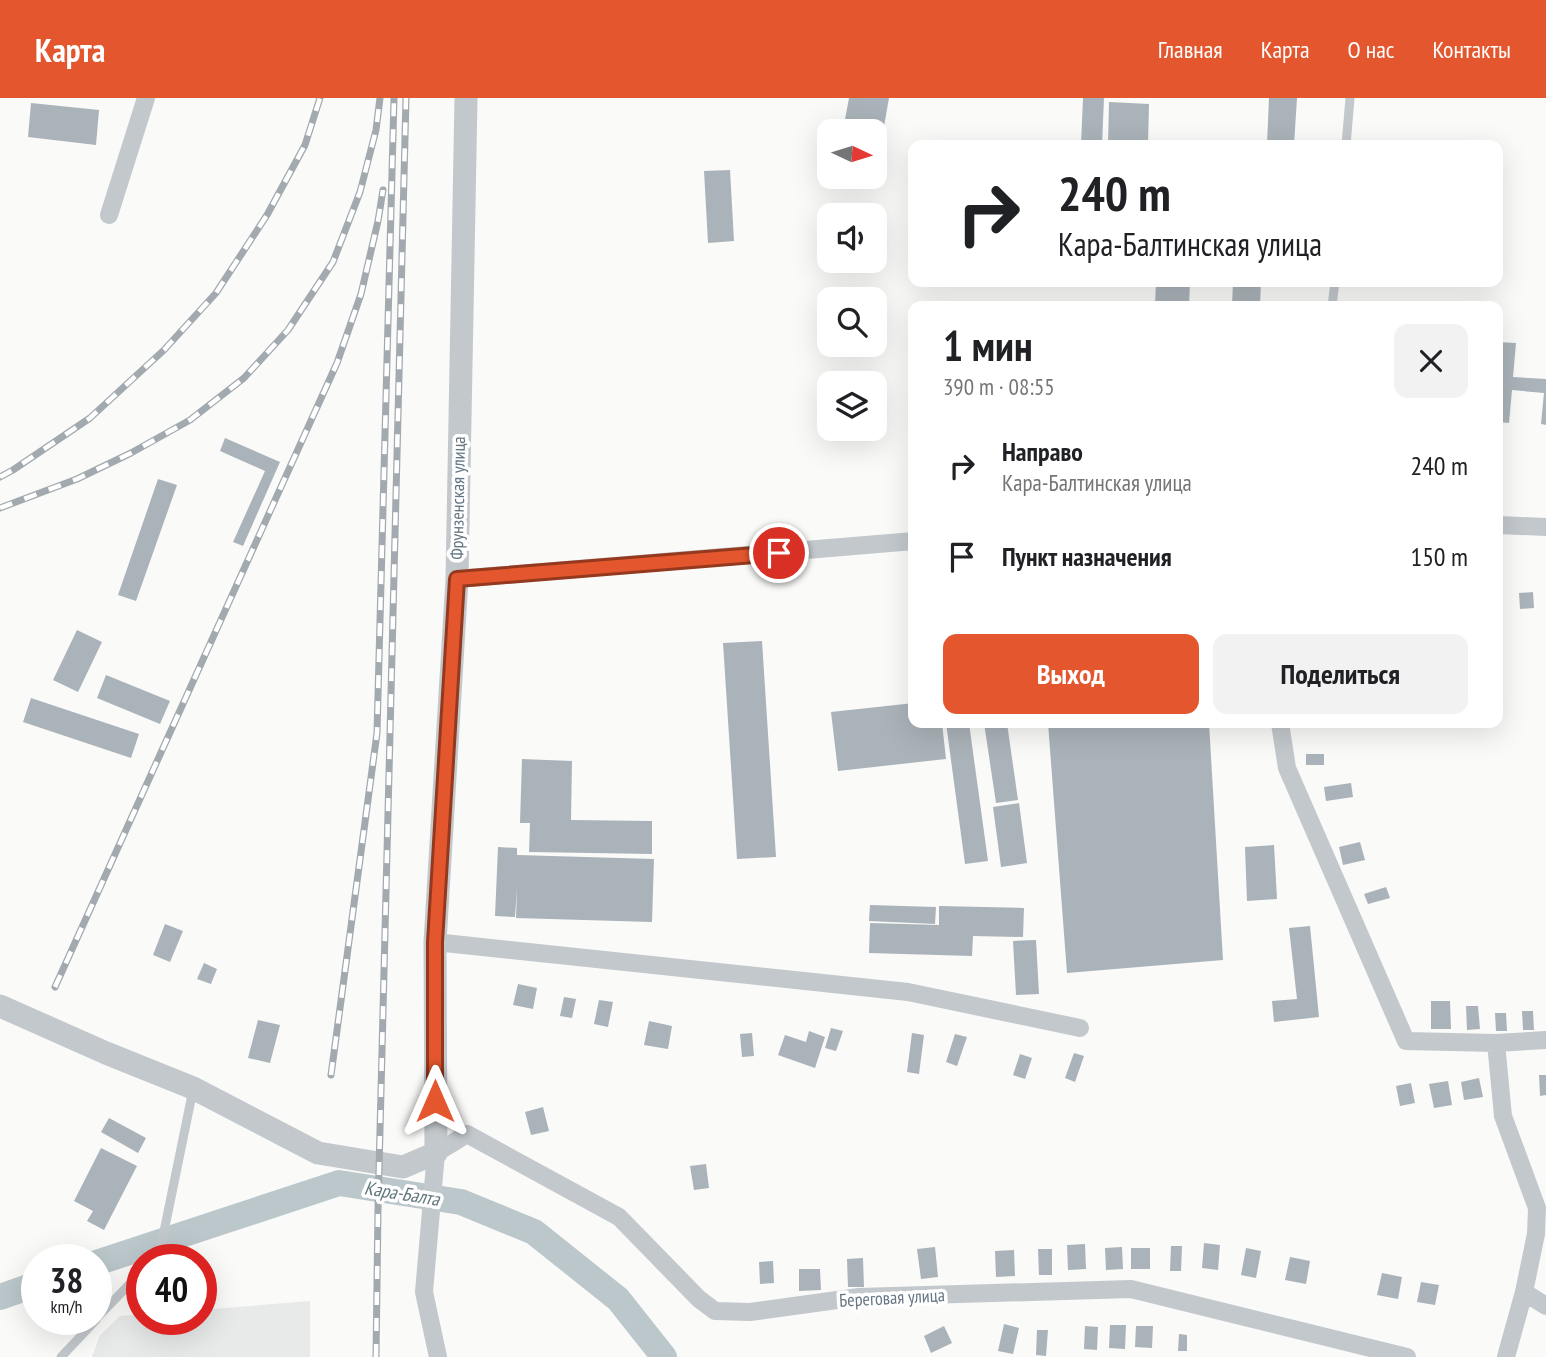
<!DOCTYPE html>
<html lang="ru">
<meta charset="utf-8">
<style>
body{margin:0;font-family:"PT Sans Narrow",sans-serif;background:#f2f2f2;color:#202124;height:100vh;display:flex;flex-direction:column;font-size:26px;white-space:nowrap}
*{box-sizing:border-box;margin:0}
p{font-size:23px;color:#757577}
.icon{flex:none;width:38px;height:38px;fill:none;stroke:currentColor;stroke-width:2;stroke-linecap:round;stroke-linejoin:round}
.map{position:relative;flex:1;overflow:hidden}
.panel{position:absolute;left:908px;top:203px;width:595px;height:427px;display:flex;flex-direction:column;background:#fff;border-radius:14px;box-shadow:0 7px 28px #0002}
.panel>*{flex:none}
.top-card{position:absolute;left:908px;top:42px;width:595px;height:147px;border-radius:14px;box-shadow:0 7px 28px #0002;background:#fff;color:#202124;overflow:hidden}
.needle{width:46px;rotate:94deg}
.buttons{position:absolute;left:817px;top:21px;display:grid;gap:14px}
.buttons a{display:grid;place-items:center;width:70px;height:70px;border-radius:14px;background:#fff;box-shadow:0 7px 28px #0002;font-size:35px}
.speed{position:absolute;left:21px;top:1146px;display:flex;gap:14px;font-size:35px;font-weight:700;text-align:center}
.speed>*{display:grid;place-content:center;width:91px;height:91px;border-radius:50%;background:#fff;box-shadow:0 7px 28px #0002;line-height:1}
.speed small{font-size:18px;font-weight:400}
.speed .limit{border:10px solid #d22;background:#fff;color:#111}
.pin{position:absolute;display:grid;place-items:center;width:60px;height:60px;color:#fff;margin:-30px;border:4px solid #fff;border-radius:50%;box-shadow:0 2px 7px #0007}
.me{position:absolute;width:77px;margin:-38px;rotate:0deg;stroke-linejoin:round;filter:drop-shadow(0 0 5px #0008)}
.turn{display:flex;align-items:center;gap:24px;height:147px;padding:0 35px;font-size:32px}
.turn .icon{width:91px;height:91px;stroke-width:2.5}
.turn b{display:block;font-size:49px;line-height:60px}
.round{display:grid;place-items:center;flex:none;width:74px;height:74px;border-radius:14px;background:#f2f2f2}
.overview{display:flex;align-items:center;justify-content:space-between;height:119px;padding:0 35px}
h1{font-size:42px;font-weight:700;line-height:52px}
.action{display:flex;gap:14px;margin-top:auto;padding:14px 35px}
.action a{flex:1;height:80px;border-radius:14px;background:#e4572e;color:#fff;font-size:28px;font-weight:700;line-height:80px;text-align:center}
.action a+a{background:#f2f2f2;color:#202124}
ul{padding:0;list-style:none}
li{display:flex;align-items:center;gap:21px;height:91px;padding:0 35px}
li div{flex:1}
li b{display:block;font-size:26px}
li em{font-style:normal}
header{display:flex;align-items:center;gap:42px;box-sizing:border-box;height:98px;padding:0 35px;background:#e4572e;color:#fff}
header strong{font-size:33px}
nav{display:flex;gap:38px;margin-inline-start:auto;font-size:24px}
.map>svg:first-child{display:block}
.built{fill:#e8e9e9}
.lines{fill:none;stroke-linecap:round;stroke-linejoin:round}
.river{stroke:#bbc7cb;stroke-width:26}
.building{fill:#aab3b9}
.service{stroke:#c3c8cc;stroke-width:9}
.minor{stroke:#c3c8cc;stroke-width:18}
.tertiary{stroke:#c3c8cc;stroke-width:23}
.rail-casing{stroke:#a2aab0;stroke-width:7}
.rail{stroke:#fff;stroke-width:4.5;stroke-dasharray:13;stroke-linecap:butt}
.route-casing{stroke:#94391e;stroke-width:18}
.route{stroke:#e4572e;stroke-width:12}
.labels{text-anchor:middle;stroke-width:7;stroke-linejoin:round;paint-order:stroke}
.street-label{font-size:18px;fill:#657683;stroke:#fff}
.water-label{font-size:19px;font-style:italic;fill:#60757c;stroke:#fff}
</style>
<header>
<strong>Карта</strong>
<nav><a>Главная</a><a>Карта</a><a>О нас</a><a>Контакты</a></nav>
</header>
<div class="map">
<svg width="1546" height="1259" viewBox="0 0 1546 1259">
<rect width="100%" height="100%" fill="#fafaf8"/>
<path class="built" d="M 310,1203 L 310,1259 L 92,1259 L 100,1237 L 120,1218 L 142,1216 L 142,1222 L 201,1222 L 201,1212 Z"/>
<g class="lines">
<path class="river" d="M 96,1165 L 339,1085 L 461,1104 L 534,1134 L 618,1201 L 664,1259
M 0,1199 L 37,1186"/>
</g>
<path class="building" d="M 849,0 L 889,0 L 883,34 L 844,27 Z
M 1083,0 L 1104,0 L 1102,47 L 1081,47 Z
M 1269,0 L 1297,0 L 1294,47 L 1267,47 Z
M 1109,4 L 1149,6 L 1148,47 L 1108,47 Z
M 31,5 L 99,12 L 96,47 L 28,39 Z
M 730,72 L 734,143 L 708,145 L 704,73 Z
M 1156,184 L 1190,184 L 1189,208 L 1155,207 Z
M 1233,184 L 1261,184 L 1260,208 L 1232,208 Z
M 1498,244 L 1516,245 L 1513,279 L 1546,281 L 1546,327 L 1541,326 L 1544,295 L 1512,292 L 1509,325 L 1498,324 Z
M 225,340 L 280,364 L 243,448 L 233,444 L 265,373 L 220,353 Z
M 158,381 L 177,387 L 136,503 L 118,497 Z
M 1533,494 L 1534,510 L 1520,511 L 1519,495 Z
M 77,532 L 102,544 L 78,594 L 53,582 Z
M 762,543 L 776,759 L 737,761 L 723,545 Z
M 106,577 L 170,603 L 160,626 L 97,600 Z
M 31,600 L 139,636 L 131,660 L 23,624 Z
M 914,605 L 914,625 L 942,625 L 946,661 L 838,673 L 831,614 Z
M 946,625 L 969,625 L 988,763 L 965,766 Z
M 984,625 L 1007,625 L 1018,702 L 996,705 Z
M 1048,625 L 1209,625 L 1223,862 L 1067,875 Z
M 1306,656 L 1324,656 L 1324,667 L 1306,667 Z
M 522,661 L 572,663 L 571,722 L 652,723 L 652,756 L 529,754 L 530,725 L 520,725 Z
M 1351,685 L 1353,699 L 1326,703 L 1324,689 Z
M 1019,705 L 1027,765 L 1001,769 L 993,709 Z
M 1360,744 L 1365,762 L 1343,767 L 1339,749 Z
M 1274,747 L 1277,801 L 1247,803 L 1245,749 Z
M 498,749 L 517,750 L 517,757 L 654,761 L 652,824 L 516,820 L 517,790 L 515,819 L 495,818 Z
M 1386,789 L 1390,800 L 1368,806 L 1364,796 Z
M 870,807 L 936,809 L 935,826 L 869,823 Z
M 939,808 L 1024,810 L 1023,839 L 973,838 L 972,858 L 869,855 L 870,825 L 939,827 Z
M 165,826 L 183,833 L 170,864 L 153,857 Z
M 1310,828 L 1319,919 L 1274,924 L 1272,903 L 1297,901 L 1289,830 Z
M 1036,842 L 1039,896 L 1016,897 L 1013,843 Z
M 204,865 L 217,871 L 211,886 L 197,881 Z
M 518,886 L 537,890 L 533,911 L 513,907 Z
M 564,899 L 576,901 L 572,920 L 560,918 Z
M 599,902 L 613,904 L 608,929 L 594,926 Z
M 1431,903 L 1450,903 L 1451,931 L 1431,931 Z
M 1466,908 L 1478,908 L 1480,931 L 1467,932 Z
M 1522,913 L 1533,913 L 1534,932 L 1523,932 Z
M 1495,915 L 1506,915 L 1507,933 L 1496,933 Z
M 258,922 L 280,927 L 270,965 L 248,960 Z
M 649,923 L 672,928 L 668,951 L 644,947 Z
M 831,930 L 843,933 L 836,953 L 825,950 Z
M 809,933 L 825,939 L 815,970 L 778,957 L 785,937 L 806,944 Z
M 752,935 L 754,958 L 742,959 L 740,936 Z
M 912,935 L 924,937 L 919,976 L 907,974 Z
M 955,936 L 967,939 L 957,968 L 946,964 Z
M 1074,955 L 1084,958 L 1075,984 L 1065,980 Z
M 1020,956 L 1032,960 L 1025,981 L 1013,977 Z
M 1539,977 L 1546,977 L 1546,997 L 1540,998 Z
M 1479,980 L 1483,999 L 1464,1002 L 1461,984 Z
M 1448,983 L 1452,1007 L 1434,1010 L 1429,986 Z
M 1411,985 L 1415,1005 L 1400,1008 L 1396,988 Z
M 543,1009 L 549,1033 L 531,1037 L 525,1014 Z
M 109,1020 L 146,1040 L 138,1055 L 101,1034 Z
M 101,1050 L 137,1068 L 104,1132 L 87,1123 L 93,1113 L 74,1103 Z
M 706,1066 L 709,1090 L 694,1092 L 690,1068 Z
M 1204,1145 L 1220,1147 L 1218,1172 L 1202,1170 Z
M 1085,1146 L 1086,1171 L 1068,1172 L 1067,1147 Z
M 1171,1148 L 1182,1148 L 1181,1173 L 1170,1173 Z
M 935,1149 L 938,1179 L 921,1181 L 917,1151 Z
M 1122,1149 L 1123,1171 L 1106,1172 L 1105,1150 Z
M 1131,1150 L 1150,1150 L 1150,1171 L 1131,1171 Z
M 1246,1150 L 1261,1153 L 1256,1180 L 1241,1177 Z
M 1038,1151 L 1052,1151 L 1052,1177 L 1039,1177 Z
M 1014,1152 L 1015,1178 L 996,1179 L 995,1153 Z
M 1290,1159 L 1310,1163 L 1306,1186 L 1285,1182 Z
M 863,1160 L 864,1189 L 848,1189 L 847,1161 Z
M 773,1163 L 774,1185 L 760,1186 L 759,1164 Z
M 799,1171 L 820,1171 L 821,1192 L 799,1193 Z
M 1382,1175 L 1402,1179 L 1398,1201 L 1377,1197 Z
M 1421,1184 L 1439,1187 L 1435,1207 L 1417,1204 Z
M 1004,1226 L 1019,1230 L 1013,1256 L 998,1253 Z
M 1110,1227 L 1126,1227 L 1125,1251 L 1109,1250 Z
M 944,1228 L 952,1245 L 931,1255 L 924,1238 Z
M 1085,1228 L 1098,1229 L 1097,1252 L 1084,1251 Z
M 1136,1228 L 1153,1228 L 1152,1250 L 1135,1249 Z
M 1037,1232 L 1048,1232 L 1046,1258 L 1036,1257 Z
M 1179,1236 L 1187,1237 L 1187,1253 L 1178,1253 Z"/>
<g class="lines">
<path class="service" d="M 1346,47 L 1350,0
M 1332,208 L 1335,184
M 152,1162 L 160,1153 L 193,992
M 96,1221 L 142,1173
M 61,1259 L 96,1222"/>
<path class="minor" d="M 109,117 L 146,0
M 1498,427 L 1546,429
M 457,481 L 914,443
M 1280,625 L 1287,670 L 1406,943 L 1496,945 L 1546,942
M 435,844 L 908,894 L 1080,930
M 1496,945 L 1503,1018 L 1537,1110 L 1536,1136 L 1524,1194 L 1506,1259
M 1524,1194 L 1546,1208
M 438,1259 L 424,1194 L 436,1055 L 467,1036 L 619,1119 L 699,1201 L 715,1213 L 750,1214 L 859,1199 L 1131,1191 L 1407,1259"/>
<path class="tertiary" d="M 0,908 L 106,955 L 193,990 L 318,1055 L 403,1069 L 436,1055 L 435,844 L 457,481 L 466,0"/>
<g class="rail-casing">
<path id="rail" d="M 0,379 L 13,372 L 90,320 L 164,252 L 216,195 L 267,117 L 305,47 L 320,0
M 0,410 L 77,381 L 131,355 L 190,322 L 244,280 L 288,232 L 333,164 L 360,94 L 376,32 L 380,0
M 55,889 L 337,265 L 361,196 L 378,123 L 383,92
M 331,977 L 377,635 L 394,0
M 376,1259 L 378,1112 L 406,0"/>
</g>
<use href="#rail" class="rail"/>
</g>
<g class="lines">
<g class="route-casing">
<path id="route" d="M 435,1003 L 435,844 L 457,481 L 779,455"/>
</g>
<use href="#route" class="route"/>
</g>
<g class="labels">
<g class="street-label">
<text transform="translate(458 400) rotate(-89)" y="6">Фрунзенская улица</text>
<text transform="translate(892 1200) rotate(-3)" y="6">Береговая улица</text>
</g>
<g class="water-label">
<text transform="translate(402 1095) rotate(9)" y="7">Кара-Балта</text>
</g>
</g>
</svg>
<div class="buttons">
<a><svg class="needle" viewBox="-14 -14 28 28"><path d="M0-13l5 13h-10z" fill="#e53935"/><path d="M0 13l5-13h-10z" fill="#757577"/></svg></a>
<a><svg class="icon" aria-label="sound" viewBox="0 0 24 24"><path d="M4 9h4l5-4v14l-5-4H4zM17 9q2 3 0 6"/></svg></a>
<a><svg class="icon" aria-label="search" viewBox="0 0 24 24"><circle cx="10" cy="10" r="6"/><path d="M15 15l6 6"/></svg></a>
<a><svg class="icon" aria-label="layers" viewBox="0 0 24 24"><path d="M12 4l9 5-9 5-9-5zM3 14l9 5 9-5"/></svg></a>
</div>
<div class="speed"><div>38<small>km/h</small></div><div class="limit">40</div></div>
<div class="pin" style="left:779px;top:455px;background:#d93025"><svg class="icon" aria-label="arrive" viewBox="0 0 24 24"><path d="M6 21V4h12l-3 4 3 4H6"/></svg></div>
<svg class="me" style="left:435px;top:1003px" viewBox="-20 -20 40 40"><path d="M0-17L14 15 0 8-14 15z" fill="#e4572e" stroke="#fff" stroke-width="4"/></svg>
<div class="top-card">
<div class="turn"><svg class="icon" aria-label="right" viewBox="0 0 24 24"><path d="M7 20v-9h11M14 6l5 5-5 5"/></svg><div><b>240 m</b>Кара-Балтинская улица</div></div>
</div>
<section class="panel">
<div class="overview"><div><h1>1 мин</h1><p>390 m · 08:55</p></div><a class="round"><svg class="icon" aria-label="close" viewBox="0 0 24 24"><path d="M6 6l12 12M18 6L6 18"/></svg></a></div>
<ul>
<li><svg class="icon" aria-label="right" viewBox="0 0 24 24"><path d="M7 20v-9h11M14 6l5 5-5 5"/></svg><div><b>Направо</b><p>Кара-Балтинская улица</p></div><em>240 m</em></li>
<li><svg class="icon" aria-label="arrive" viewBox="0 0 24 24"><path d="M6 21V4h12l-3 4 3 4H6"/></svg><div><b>Пункт назначения</b></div><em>150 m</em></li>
</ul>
<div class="action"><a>Выход</a><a>Поделиться</a></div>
</section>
</div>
